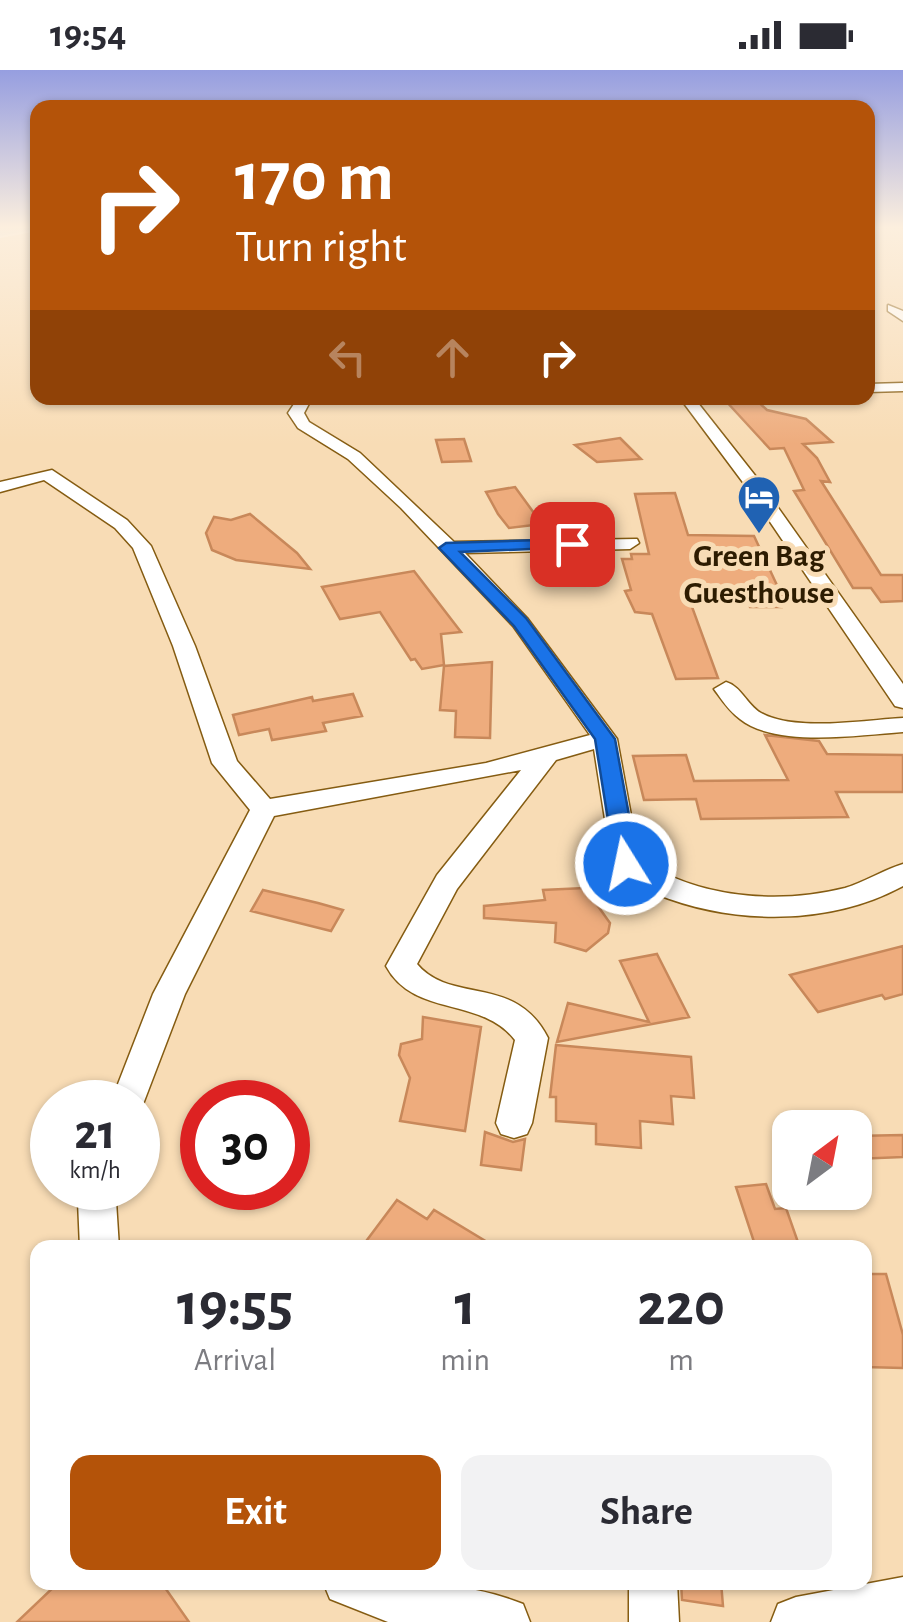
<!DOCTYPE html>
<style>
body{margin:0;font-family:"Alegreya Sans",sans-serif;background:#f2f2f3;color:#2b2b33;height:100vh;display:flex;flex-direction:column;font-size:38px;white-space:nowrap}
*{box-sizing:border-box;margin:0}
p{font-size:32px;color:#7c7c81}
.icon{flex:none;width:55px;height:55px;fill:none;stroke:currentColor;stroke-width:2;stroke-linecap:round;stroke-linejoin:round}
.map{position:relative;flex:1;overflow:hidden}
.drawer{position:absolute;left:30px;top:1170px;width:842px;height:350px;display:flex;flex-direction:column;background:#fff;border-radius:20px;box-shadow:0 2px 8px #0004}
.drawer>*{flex:none}
.hud{position:absolute;left:30px;top:30px;width:845px;height:305px;border-radius:20px;box-shadow:0 2px 8px #0004;background:#b45309;color:#fff;overflow:hidden}
.needle{width:65px;rotate:32deg}
.fabs{position:absolute;left:772px;top:1040px;display:grid;gap:20px}
.fabs a{display:grid;place-items:center;width:100px;height:100px;border-radius:20px;background:#fff;box-shadow:0 2px 8px #0004;font-size:50px}
.speed{position:absolute;left:30px;top:1010px;display:flex;gap:20px;font-size:50px;font-weight:700;text-align:center}
.speed>*{display:grid;place-content:center;width:130px;height:130px;border-radius:50%;background:#fff;box-shadow:0 2px 8px #0004;line-height:1}
.speed small{font-size:25px;font-weight:400}
.speed .limit{border:15px solid #d22;background:#fff;color:#111}
.pin{position:absolute;display:grid;place-items:center;width:85px;height:85px;color:#fff;margin:-42px;border-radius:20px;box-shadow:0 5px 15px #0006}
.me{position:absolute;width:110px;margin:-55px;rotate:350deg;stroke-linejoin:round;filter:drop-shadow(0 0 8px #0008)}
.turn{display:flex;align-items:center;gap:35px;height:210px;padding:0 40px;font-size:45px}
.turn .icon{width:130px;height:130px;stroke-width:2.5}
.turn b{display:block;font-size:70px;line-height:85px}
.lanes{display:flex;align-items:center;height:95px;padding:0 40px;background:#0003;justify-content:center;gap:50px;direction:ltr}
.lanes .off{opacity:.35}
.eta{display:flex;justify-content:space-evenly;align-items:center;height:170px;text-align:center}
.eta b{font-size:60px;font-weight:700;line-height:70px}
.cta{display:flex;gap:20px;margin-top:auto;padding:20px 40px}
.cta a{flex:1;height:115px;border-radius:20px;background:#b45309;color:#fff;font-size:40px;font-weight:700;line-height:115px;text-align:center}
.cta a+a{background:#f2f2f3;color:#2b2b33}
.status{display:flex;justify-content:space-between;align-items:center;height:70px;padding:0 50px;background:#fff;direction:ltr}
.status svg{height:28px;fill:currentColor}
.map>svg:first-child{display:block}
.building{fill:#eeac7d;stroke:#c8885a;stroke-width:2.5}
.lines{fill:none;stroke-linecap:round;stroke-linejoin:round}
.minor-casing{stroke:#855c12;stroke-width:3}
.major-casing{stroke:#fff;stroke-width:4}
.minor{fill:#fff;fill-rule:evenodd}
.major{fill:#d1e3fb;fill-rule:evenodd}
.route{fill:#1a73e8;stroke:#114b97;stroke-width:2.5}
.labels{text-anchor:middle;stroke-width:10;stroke-linejoin:round;paint-order:stroke}
.far-poi-label{font-size:32px;font-weight:bold;fill:#2d1c01;stroke:#f8dcb5}
</style>
<div class="status"><b>19:54</b><svg viewBox="0 0 49 12"><path d="M0 12V9h3v3zM5 12V6h3v6zM10 12V3h3v9zM15 12V0h3v12zM26 1h20v11H26zM47 4h2v5h-2z"/></svg></div>
<div class="map">
<svg width="903" height="1552" viewBox="0 0 903 1552">
<rect width="100%" height="100%" fill="#f8dcb5"/>
<path class="building" d="M 754,328 L 767,340 L 806,349 L 832,372 L 803,374 L 817,388 L 830,412 L 821,411 L 881,505 L 903,505 L 903,531 L 881,532 L 871,518 L 853,518 L 794,421 L 804,420 L 784,378 L 770,379 L 724,329 Z
M 620,368 L 641,389 L 597,392 L 575,375 Z
M 464,369 L 471,391 L 442,392 L 436,370 Z
M 515,417 L 542,454 L 509,458 L 498,444 L 486,422 Z
M 675,423 L 688,465 L 754,466 L 783,528 L 777,528 L 781,537 L 750,537 L 745,524 L 688,526 L 718,608 L 676,609 L 652,544 L 635,542 L 625,521 L 631,520 L 622,489 L 632,489 L 631,484 L 649,484 L 635,424 Z
M 250,444 L 297,483 L 310,499 L 236,490 L 212,480 L 206,463 L 214,447 L 231,450 Z
M 414,501 L 461,562 L 441,564 L 444,595 L 422,599 L 415,589 L 411,590 L 380,542 L 340,549 L 322,517 Z
M 492,592 L 490,668 L 455,667 L 456,641 L 440,640 L 444,596 Z
M 353,624 L 362,646 L 323,653 L 326,661 L 272,670 L 269,659 L 239,665 L 233,645 L 312,627 L 313,631 Z
M 765,665 L 819,671 L 827,684 L 903,685 L 903,722 L 836,722 L 848,747 L 701,749 L 696,729 L 644,730 L 633,686 L 686,685 L 694,711 L 788,710 Z
M 585,818 L 610,853 L 608,863 L 586,881 L 555,872 L 556,853 L 484,848 L 484,836 L 545,830 L 543,820 Z
M 263,820 L 318,833 L 343,840 L 331,861 L 251,841 Z
M 903,876 L 903,924 L 885,929 L 882,925 L 818,942 L 790,905 Z
M 657,884 L 689,947 L 557,972 L 568,933 L 649,952 L 620,891 Z
M 423,947 L 481,957 L 465,1061 L 400,1051 L 410,1008 L 399,985 L 401,974 L 422,969 Z
M 556,975 L 691,987 L 694,1028 L 671,1026 L 673,1054 L 640,1051 L 641,1078 L 596,1074 L 596,1054 L 556,1051 L 556,1027 L 550,1027 Z
M 485,1062 L 513,1072 L 525,1069 L 521,1100 L 481,1095 Z
M 903,1065 L 903,1087 L 855,1089 L 855,1066 Z
M 766,1114 L 775,1139 L 786,1138 L 800,1178 L 756,1178 L 736,1117 Z
M 397,1130 L 427,1149 L 434,1140 L 497,1178 L 361,1178 Z
M 865,1204 L 886,1204 L 903,1265 L 903,1298 L 865,1297 Z
M 59,1512 L 161,1512 L 189,1552 L 17,1552 Z
M 681,1512 L 721,1512 L 723,1536 L 682,1530 Z"/>
<g class="lines">
<g class="minor-casing">
<path id="minor" d="M 888,235 L 903,241 L 903,251 L 888,241 Z
M 903,313 L 903,321 L 868,322 L 868,314 Z
M 298,328 L 312,328 L 304,343 L 309,352 L 360,383 L 454,472 L 637,469 L 639,473 L 630,479 L 465,483 L 527,548 L 617,669 L 639,789 C 697,828 777,835 845,818 C 865,812 883,800 903,794 L 903,816 C 829,856 733,855 656,824 C 640,818 621,809 612,794 L 594,679 L 556,690 L 457,819 L 417,894 C 451,935 515,903 548,968 L 532,1053 L 527,1064 L 514,1068 L 501,1064 L 496,1053 L 515,970 C 481,926 414,948 386,896 L 437,805 L 521,700 L 274,746 L 185,924 L 140,1042 L 138,1032 L 111,1032 L 153,924 L 250,740 L 212,693 L 173,576 L 133,478 L 115,458 L 44,410 L 0,422 L 0,412 L 52,400 L 127,450 L 151,476 L 195,576 L 237,691 L 270,729 L 486,693 L 590,665 L 513,556 L 401,438 L 348,389 L 298,358 L 288,343 Z
M 680,328 L 694,328 L 757,408 L 903,614 L 903,638 L 895,636 L 745,415 Z
M 726,612 C 741,616 747,635 761,643 C 795,662 865,650 903,648 L 903,662 C 859,665 776,678 740,649 C 729,641 722,630 714,619 Z
M 82,1118 L 119,1118 L 116,1131 L 119,1178 L 80,1178 L 78,1131 Z
M 903,1507 L 903,1552 L 771,1552 L 778,1534 L 796,1527 Z
M 323,1512 C 390,1512 459,1508 523,1534 L 530,1552 L 388,1552 L 330,1529 Z
M 629,1512 L 677,1512 L 679,1552 L 629,1552 Z"/>
</g>
<g class="major-casing">
<path id="major" d="M 34,157 L 32,160 L 0,166 L 0,158 Z"/>
</g>
<use href="#minor" class="minor"/>
<use href="#major" class="major"/>
</g>
<linearGradient id="sky" x2="0" y2="1"><stop stop-color="#969ee0"/><stop offset="0.42" stop-color="#fcefde"/><stop offset="1" stop-color="#fcefde" stop-opacity="0"/></linearGradient>
<rect width="903" height="374" fill="url(#sky)"/>
<path class="route" d="M 572,469 L 580,474 L 577,477 L 460,482 L 526,548 L 615,669 L 638,794 L 626,802 L 615,794 L 595,669 L 514,556 L 439,478 L 446,473 Z"/>
<defs>
<g id="hotel-pin" transform="scale(2.25)"><path d="M0 17L-7.5 6A9.5 9.5 0 1 1 7.5 6Z" fill="#2062b3" stroke="#f8dcb5"/><path d="M-6-4.5h1.5V1H6V5H4.5V3h-9V5H-6ZM-4 0a1.8 1.8 0 1 1 3.6 0ZM.5 0V-2.5h3Q6-2.5 6 0Z" fill="#fff"/></g>
</defs>
<g fill-rule="evenodd">
<use href="#hotel-pin" x="759" y="427"/>
</g>
<g class="labels">
<g class="far-poi-label">
<text x="759" y="496">Green Bag<tspan x="759" dy="37">Guesthouse</tspan></text>
</g>
</g>
</svg>
<div class="fabs">
<a><svg class="needle" viewBox="-14 -14 28 28"><path d="M0-13l5 13h-10z" fill="#e53935"/><path d="M0 13l5-13h-10z" fill="#7c7c81"/></svg></a>
</div>
<div class="speed"><div>21<small>km/h</small></div><div class="limit">30</div></div>
<div class="pin" style="left:572px;top:474px;background:#d93025"><svg class="icon" aria-label="arrive" viewBox="0 0 24 24"><path d="M6 21V4h12l-3 4 3 4H6"/></svg></div>
<svg class="me" style="left:626px;top:794px" viewBox="-20 -20 40 40"><circle r="17" fill="#1a73e8" stroke="#fff" stroke-width="3"/><path d="M0-11L8 9 0 5-8 9z" fill="#fff"/></svg>
<div class="hud">
<div class="turn"><svg class="icon" aria-label="right" viewBox="0 0 24 24"><path d="M7 20v-9h11M14 6l5 5-5 5"/></svg><div><b>170 m</b>Turn right</div></div>
<div class="lanes"><svg class="icon off" aria-label="left" viewBox="0 0 24 24"><path d="M17 20v-9H6M10 6l-5 5 5 5"/></svg><svg class="icon off" aria-label="ahead" viewBox="0 0 24 24"><path d="M12 20V5M6 11l6-6 6 6"/></svg><svg class="icon" aria-label="right" viewBox="0 0 24 24"><path d="M7 20v-9h11M14 6l5 5-5 5"/></svg></div>
</div>
<section class="drawer">
<div class="eta">
<div><b>19:55</b><p>Arrival</p></div>
<div><b>1</b><p>min</p></div>
<div><b>220</b><p>m</p></div>
</div>
<div class="cta"><a>Exit</a><a>Share</a></div>
</section>
</div>
